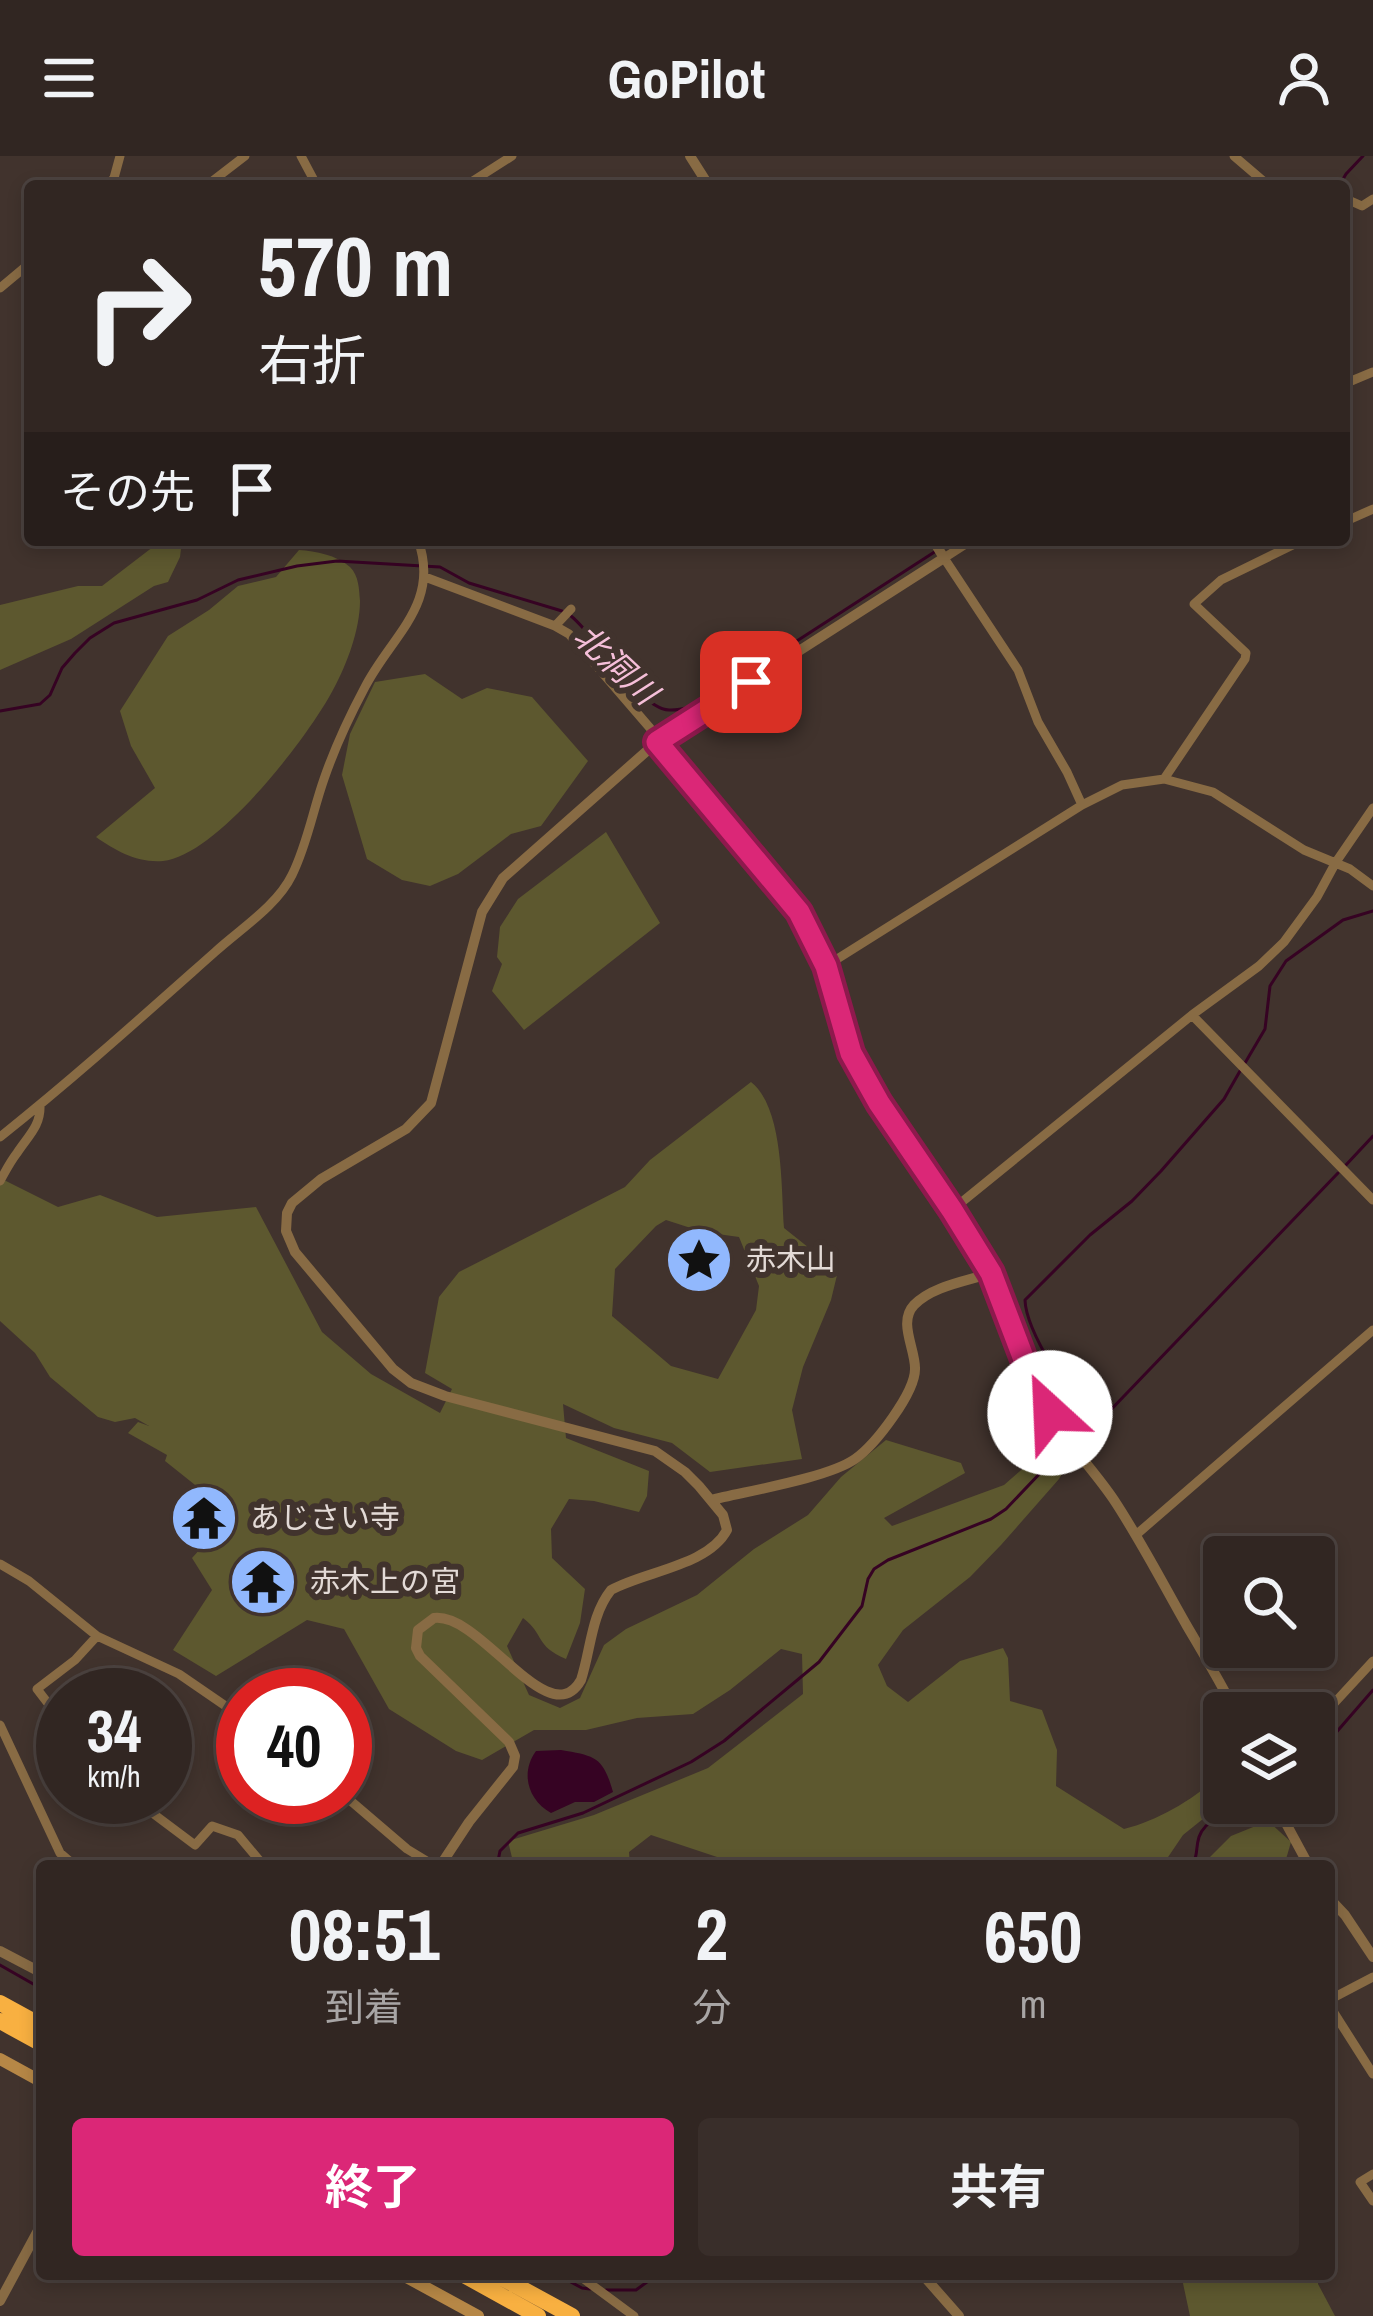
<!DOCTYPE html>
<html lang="ja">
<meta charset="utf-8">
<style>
body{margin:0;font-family:"Archivo Narrow","Noto Sans JP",sans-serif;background:#392e2a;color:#f1f3f6;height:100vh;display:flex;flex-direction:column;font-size:45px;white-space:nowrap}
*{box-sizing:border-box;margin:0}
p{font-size:39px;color:#a8a5a5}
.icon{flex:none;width:66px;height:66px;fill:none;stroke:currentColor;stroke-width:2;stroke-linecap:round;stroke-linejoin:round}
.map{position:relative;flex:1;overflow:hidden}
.sheet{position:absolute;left:36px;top:1704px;width:1299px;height:420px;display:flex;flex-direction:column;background:#312622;border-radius:12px;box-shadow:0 6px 18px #0003,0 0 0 3px #4c4340}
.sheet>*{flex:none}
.top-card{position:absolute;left:24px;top:24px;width:1326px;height:366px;border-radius:12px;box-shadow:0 6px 18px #0003,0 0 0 3px #4c4340;background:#312622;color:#f1f3f6;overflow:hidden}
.buttons{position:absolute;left:1203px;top:1380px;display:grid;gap:24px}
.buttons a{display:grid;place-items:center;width:132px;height:132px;border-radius:12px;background:#312622;box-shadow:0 6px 18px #0003,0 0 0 3px #4c4340;font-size:60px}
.speed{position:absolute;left:36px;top:1512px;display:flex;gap:24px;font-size:60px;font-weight:700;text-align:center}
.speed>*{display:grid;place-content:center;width:156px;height:156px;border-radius:50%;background:#312622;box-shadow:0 6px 18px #0003,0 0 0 3px #4c4340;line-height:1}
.speed small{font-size:30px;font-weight:400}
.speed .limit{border:18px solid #d22;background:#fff;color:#111}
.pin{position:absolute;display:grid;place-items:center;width:102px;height:102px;color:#fff;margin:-51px;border-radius:24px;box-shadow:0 6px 18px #0006}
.me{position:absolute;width:132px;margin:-66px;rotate:335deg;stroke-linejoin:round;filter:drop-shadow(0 0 9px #0008)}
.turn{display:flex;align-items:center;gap:42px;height:252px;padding:0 36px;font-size:54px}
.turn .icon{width:156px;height:156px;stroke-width:2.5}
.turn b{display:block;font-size:84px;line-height:102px}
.then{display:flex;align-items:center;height:114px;padding:0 36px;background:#0003;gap:24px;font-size:45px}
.eta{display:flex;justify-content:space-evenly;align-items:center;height:204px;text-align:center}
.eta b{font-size:72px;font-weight:700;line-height:84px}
.primary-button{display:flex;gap:24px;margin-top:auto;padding:24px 36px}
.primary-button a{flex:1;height:138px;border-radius:12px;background:#db2777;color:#fff;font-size:48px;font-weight:700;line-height:138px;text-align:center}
.primary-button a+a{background:#392e2a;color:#f1f3f6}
header{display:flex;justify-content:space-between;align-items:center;height:156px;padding:0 36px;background:#312622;font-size:54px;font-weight:700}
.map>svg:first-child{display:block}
.green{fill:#5d582f;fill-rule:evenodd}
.water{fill:#360323}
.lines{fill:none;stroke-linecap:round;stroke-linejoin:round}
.stream{stroke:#360323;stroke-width:3}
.minor{stroke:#886b44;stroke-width:9}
.tertiary{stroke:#886b44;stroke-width:10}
.secondary{stroke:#b68746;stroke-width:12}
.motorway{stroke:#f8b041;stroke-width:16}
.route-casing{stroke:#8e194d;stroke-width:30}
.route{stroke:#db2777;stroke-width:21}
.labels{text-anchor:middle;stroke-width:12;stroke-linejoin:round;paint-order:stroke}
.poi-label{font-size:30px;fill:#e3dad6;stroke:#41332d;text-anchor:start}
.water-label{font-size:33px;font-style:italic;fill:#f5bfd9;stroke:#41332d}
</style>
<header><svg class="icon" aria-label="menu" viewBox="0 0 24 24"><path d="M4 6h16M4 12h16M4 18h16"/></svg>GoPilot<svg class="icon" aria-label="person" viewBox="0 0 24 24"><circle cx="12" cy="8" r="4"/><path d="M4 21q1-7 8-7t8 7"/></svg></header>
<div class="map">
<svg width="1373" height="2160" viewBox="0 0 1373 2160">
<rect width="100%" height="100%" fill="#41332d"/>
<path class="green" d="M 162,384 L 182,384 L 180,401 L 168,426 L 154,430 L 71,483 L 0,514 L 0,449 L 78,430 L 102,430 Z
M 299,394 C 316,395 336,399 350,411 C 359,420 359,433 360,445 C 360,473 347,508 334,532 C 310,579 218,699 163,705 C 137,707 116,695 96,681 L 155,632 L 131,590 L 120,555 L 168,480 L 209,454 L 238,430 L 276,421 Z
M 425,518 L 462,543 L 487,532 L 532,541 L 588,605 L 541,670 L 511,678 L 458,718 L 430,730 L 402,724 L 367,703 L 342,619 L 350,578 L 375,526 Z
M 606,676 L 660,767 L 524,874 L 492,835 L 502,808 L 497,801 L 500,771 L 518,743 Z
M 751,926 C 784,952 781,1032 784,1072 L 838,1115 L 831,1144 L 803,1211 L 792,1254 L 802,1303 L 710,1316 L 672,1287 L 614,1272 L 563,1248 L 566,1282 L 649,1315 L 647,1340 L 639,1356 L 594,1345 L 569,1343 L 551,1373 L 552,1402 L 585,1433 L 580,1467 L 566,1503 C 534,1489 546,1480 523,1462 L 507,1490 L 529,1539 L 560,1552 L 580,1542 L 604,1489 L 626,1473 L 697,1439 L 754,1393 L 808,1359 L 841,1321 L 886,1284 L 961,1307 L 965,1317 L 884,1362 L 892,1370 L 1004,1329 L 1037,1300 L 1070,1303 L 1059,1323 L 1001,1389 L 970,1421 L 903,1474 L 878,1509 L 887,1530 L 908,1546 L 960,1505 L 1003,1492 L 1008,1502 L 1010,1545 L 1042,1554 L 1057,1594 L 1056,1630 L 1124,1673 C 1160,1664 1198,1641 1224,1615 L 1224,1646 L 1183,1679 L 1162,1710 L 744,1710 L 651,1679 L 629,1696 L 630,1710 L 514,1710 L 508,1685 L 594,1659 L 708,1612 L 803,1538 L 802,1498 L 781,1493 L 730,1534 L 693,1558 L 637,1562 L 586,1574 L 534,1574 L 482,1604 L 456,1595 L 389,1553 L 344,1473 L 307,1464 L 216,1520 L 173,1494 L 212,1434 L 192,1402 L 222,1369 L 229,1356 L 165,1305 L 167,1299 L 128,1277 L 138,1266 L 149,1270 L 135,1262 L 115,1266 L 98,1261 L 50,1221 L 35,1197 L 0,1165 L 0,1022 L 58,1051 L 100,1039 L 157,1061 L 256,1051 L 322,1176 L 371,1218 L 440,1257 L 452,1233 L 425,1217 L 439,1141 L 459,1116 L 625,1031 L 650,1004 ZM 666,1064 L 703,1076 L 739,1081 L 759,1130 L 756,1154 L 718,1223 L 671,1210 L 612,1160 L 615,1113 L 656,1070 Z
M 1268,1665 L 1291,1686 L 1284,1710 L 1201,1710 L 1231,1680 Z
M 1181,2118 L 1318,2118 L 1318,2128 L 1335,2160 L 1190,2160 Z"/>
<path class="water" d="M 561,1594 C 596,1600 603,1601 613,1636 L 594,1646 L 575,1646 L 551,1657 C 528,1644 520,1617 536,1595 Z"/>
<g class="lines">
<path class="stream" d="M 1339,30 L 1346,18 L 1363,0
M 571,460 C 596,480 640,553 669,554 C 678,555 689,551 698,549 L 936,395
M 0,555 L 40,548 L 50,539 L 62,512 L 75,497 L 90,482 L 114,467 L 197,444 L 238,424 L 297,410 L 337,405 L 440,411 L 469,427 L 562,455
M 1245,907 L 1265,873 L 1270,830 L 1286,805 L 1343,764 L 1373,755
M 1345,1010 L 1373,980
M 1096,1271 C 1073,1246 1026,1177 1025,1144 L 1090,1079 L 1132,1045 L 1161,1015 L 1224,943 L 1240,915
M 1079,1287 L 1338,1017
M 1314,1602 L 1373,1534
M 497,1710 L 500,1695 L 518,1677 L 583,1657 L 691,1606 L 724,1585 L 819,1506 L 862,1450 L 868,1423 L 874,1413 L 888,1404 L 991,1363 L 1006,1353 L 1045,1312 L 1071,1292
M 1191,1710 C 1199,1698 1195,1694 1199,1681 C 1205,1663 1232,1653 1249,1647
M 0,1809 L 42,1833
M 556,2118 L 582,2132 L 590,2133
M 606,2134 L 636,2134 L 658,2118"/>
<path class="minor" d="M 301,0 L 317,30
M 1234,0 L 1269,30
M 107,30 L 114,22 L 120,0
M 206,30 L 245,0
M 465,30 L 512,0
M 1344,42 L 1362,50 L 1373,43
M 0,132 L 30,107
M 1344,228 L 1373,216
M 1344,366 L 1373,353
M 972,384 L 944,402 L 1018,514 L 1038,566 L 1067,616 L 1082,649
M 425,421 L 555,470 L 569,478 L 650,572 L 657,586
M 555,470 L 571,453
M 1164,623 L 1245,503 L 1246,497 L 1194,448 L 1221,424 L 1303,384
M 826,810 L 1082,649 L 1122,629 L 1164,623 L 1213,636 L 1304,694 L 1350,713 L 1373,730
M 1192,859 L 1373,1044
M 0,981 C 74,922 144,859 215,796 C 240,773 277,750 292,719 C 307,689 313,654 324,623 C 335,591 349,561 365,531 C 391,480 441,448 418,384
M 0,1025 C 5,1016 10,1006 17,997 C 28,980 41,970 40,949
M 952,1054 L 1192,859 L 1259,810 L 1284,786 L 1317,741 L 1336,706 L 1373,652
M 1137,1378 L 1373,1174
M 0,1408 L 29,1425 L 97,1480 L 179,1518 L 243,1562
M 63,1567 L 37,1533 L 75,1504 L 97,1480
M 0,1569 L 60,1697 L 75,1710
M 1314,1569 L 1373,1505
M 345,1640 L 407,1693 L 435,1710
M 131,1641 L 195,1689 L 212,1670 L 238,1679 L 264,1710
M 1329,1844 L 1373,1821
M 1329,1849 L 1373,1918
M 1373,2018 L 1360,2026 L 1373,2045
M 577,2118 L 634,2160"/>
<path class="tertiary" d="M 690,0 L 709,30
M 657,586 L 798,756 C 836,816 839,888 879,948 C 916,1003 958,1056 990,1114 C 1014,1160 1025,1211 1050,1256 C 1067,1288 1094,1314 1114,1344 C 1141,1385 1163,1428 1187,1470 C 1204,1499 1221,1527 1236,1557
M 711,1344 C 747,1335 828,1322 855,1303 C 875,1289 916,1236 915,1212 C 915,1192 898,1166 914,1149 C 932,1130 967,1125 991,1117
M 1275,1647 L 1309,1710
M 440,1710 L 469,1666 L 513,1611 L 515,1600 L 509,1586 L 420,1500 L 416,1492 L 418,1474 L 434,1462 C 481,1456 549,1580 581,1524 C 591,1493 591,1459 611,1434 C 645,1415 708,1410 727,1374 L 723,1359 L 699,1330 L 685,1316 L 655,1295 L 445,1240 L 411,1227 L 393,1213 L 295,1096 L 286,1075 L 287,1057 L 292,1047 L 321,1023 L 406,973 L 431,947 L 482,756 L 503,722 L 657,586 L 944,402 L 933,384
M 1329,1742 L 1345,1759 L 1373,1801
M 0,1795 L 42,1817
M 922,2118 L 959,2160
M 0,2145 L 42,2067"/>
<path class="secondary" d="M 0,1903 L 42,1926
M 401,2118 L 478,2160"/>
<path class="motorway" d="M 0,1847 L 42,1870
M 0,1865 L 42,1888
M 462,2118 L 538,2160
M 495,2118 L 572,2160"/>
</g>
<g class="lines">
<g class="route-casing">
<path id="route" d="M 751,526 L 657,586 L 799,756 L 826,810 L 851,897 L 879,947 L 952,1054 L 991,1117 L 1028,1214 L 1050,1257"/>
</g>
<use href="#route" class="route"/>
</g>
<defs>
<g id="sight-disc" transform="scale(3.45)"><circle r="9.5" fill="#91b8fd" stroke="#41332d"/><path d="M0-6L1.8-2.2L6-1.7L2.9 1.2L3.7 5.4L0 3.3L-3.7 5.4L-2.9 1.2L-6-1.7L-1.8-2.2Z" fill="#111"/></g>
<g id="temple-disc" transform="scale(3.45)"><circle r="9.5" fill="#91b8fd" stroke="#41332d"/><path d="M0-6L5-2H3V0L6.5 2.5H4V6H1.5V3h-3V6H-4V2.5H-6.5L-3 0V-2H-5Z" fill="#111"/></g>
</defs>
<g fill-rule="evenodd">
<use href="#sight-disc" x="699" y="1104"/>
<use href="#temple-disc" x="204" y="1362"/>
<use href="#temple-disc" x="263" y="1426"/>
</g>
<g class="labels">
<g class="poi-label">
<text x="746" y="1114">赤木山</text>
<text x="250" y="1372">あじさい寺</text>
<text x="310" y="1436">赤木上の宮</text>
</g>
<g class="water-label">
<text transform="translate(616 508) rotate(43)" y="12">北洞川</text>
</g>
</g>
</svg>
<div class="buttons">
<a><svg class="icon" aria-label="search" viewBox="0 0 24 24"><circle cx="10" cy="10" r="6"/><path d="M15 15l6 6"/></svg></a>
<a><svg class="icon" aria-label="layers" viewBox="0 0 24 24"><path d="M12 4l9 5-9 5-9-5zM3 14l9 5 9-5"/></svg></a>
</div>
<div class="speed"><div>34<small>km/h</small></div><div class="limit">40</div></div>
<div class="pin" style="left:751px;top:526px;background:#d93025"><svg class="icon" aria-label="arrive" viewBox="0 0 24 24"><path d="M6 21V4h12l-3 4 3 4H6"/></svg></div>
<svg class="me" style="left:1050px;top:1257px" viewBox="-20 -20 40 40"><circle r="19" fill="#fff"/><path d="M0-13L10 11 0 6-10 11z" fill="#db2777"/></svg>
<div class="top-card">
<div class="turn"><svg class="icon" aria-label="right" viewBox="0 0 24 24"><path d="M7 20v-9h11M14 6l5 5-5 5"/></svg><div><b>570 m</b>右折</div></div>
<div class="then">その先<svg class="icon" aria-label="arrive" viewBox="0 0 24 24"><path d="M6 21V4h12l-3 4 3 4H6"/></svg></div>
</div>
<section class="sheet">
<div class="eta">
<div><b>08:51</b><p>到着</p></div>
<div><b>2</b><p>分</p></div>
<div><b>650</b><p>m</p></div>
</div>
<div class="primary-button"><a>終了</a><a>共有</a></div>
</section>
</div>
